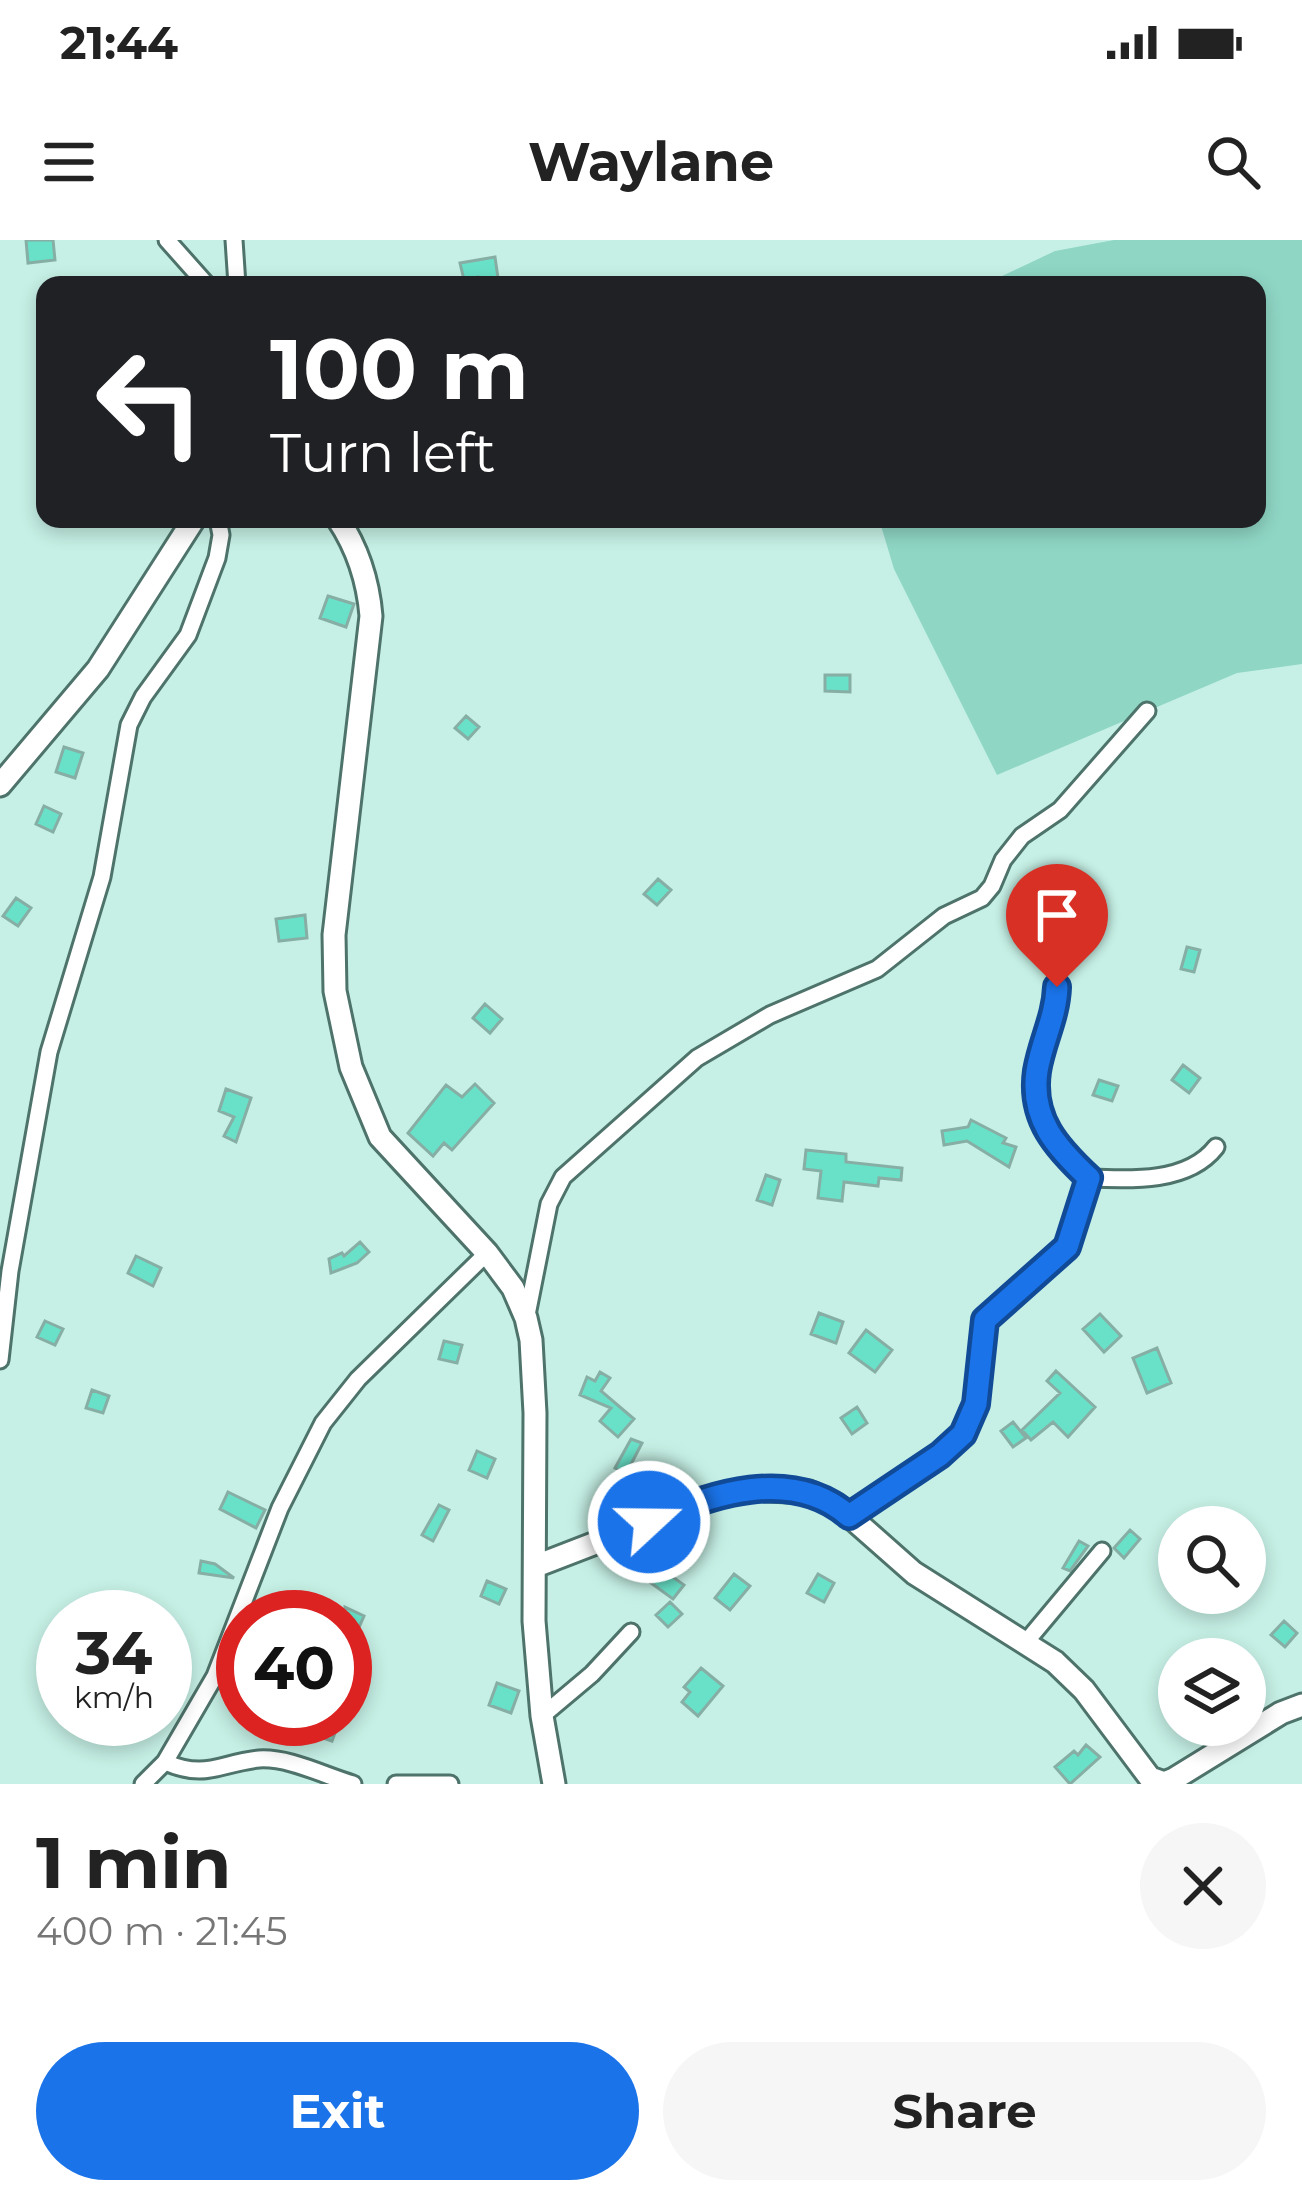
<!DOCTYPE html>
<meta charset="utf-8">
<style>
body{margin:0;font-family:Montserrat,sans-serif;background:#f6f6f6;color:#222;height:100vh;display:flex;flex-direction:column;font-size:45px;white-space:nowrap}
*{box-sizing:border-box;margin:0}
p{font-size:39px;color:#767676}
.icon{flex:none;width:66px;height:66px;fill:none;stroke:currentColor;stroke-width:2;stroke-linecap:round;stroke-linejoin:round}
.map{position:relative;height:1544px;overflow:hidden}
.panel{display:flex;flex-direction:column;background:#fff;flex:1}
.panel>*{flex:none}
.banner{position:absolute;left:36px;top:36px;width:1230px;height:252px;border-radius:24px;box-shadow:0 6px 18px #0003;background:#202124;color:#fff;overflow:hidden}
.controls{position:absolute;left:1158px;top:1266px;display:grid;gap:24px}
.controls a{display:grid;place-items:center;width:108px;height:108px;border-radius:50%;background:#fff;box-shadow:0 6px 18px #0003;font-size:60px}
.speed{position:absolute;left:36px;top:1350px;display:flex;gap:24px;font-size:60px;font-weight:700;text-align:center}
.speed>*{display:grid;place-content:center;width:156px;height:156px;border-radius:50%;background:#fff;box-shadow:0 6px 18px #0003;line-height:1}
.speed small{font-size:30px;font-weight:400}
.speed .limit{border:18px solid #d22;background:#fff;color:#111}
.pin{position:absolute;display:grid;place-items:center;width:102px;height:102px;color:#fff;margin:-123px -51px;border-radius:50% 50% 50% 0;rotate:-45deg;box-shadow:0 0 12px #0007}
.pin .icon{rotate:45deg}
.me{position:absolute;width:132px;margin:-66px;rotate:69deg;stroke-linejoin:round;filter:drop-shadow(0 0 9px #0008)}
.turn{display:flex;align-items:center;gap:42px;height:252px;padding:0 36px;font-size:54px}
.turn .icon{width:156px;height:156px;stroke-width:2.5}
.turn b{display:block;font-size:84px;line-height:102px}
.round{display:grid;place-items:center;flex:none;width:126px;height:126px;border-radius:63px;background:#f6f6f6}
.head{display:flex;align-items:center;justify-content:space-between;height:204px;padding:0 36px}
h1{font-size:72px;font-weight:700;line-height:90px}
.button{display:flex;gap:24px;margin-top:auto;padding:24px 36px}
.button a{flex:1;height:138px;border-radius:72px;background:#1a73e8;color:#fff;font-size:48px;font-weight:700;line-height:138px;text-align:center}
.button a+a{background:#f6f6f6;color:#222}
.status{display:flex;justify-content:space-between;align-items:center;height:84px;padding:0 60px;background:#fff;direction:ltr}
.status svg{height:33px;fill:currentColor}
header{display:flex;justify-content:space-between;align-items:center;height:156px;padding:0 36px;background:#fff;font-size:54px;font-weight:700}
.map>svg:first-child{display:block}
.green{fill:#8fd6c5}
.building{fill:#69e1c8;stroke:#87aea4;stroke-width:3}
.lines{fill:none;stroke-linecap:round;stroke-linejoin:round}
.street-casing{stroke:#4e736a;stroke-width:21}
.secondary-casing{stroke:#4e736a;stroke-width:27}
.street{stroke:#fff;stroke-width:15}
.secondary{stroke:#fff;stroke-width:21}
.route-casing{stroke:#114b97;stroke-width:30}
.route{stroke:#1a73e8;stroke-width:21}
</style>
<div class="status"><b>21:44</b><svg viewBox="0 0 49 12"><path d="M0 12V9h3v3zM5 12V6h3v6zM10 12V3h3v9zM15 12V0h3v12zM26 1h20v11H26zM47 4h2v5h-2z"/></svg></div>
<header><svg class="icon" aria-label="menu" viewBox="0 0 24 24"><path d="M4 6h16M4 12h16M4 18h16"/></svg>Waylane<svg class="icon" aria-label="search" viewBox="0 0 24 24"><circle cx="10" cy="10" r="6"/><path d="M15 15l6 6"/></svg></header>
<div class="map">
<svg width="1302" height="1544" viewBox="0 0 1302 1544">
<rect width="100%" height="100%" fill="#c6f0e5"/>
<path class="green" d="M 1114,0 L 1302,0 L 1302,424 L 1237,433 L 997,535 L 894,329 L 879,279 L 1257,279 L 1257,45 L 983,45 L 1055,11 Z"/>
<path class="building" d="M 26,0 L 53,0 L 55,20 L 28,23 Z
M 495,17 L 499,45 L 479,45 L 478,37 L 464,40 L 460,23 Z
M 328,356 L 354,364 L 346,387 L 320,378 Z
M 825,435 L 850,435 L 850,452 L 825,451 Z
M 466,476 L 479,487 L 468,499 L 455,488 Z
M 64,507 L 83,513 L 75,538 L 56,532 Z
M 44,566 L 61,574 L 53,592 L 36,584 Z
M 658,639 L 671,650 L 657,665 L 644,654 Z
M 16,658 L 31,668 L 18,686 L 3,676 Z
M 305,675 L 307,698 L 279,701 L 276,679 Z
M 1187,707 L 1200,710 L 1194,732 L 1181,729 Z
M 485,764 L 502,779 L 490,793 L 473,778 Z
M 1183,825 L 1200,838 L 1189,853 L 1172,840 Z
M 1099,840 L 1118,846 L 1112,861 L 1093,855 Z
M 475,844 L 494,863 L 452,910 L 444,903 L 433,916 L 408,893 L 446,845 L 462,857 Z
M 226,849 L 251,858 L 236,902 L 224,896 L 234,877 L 219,871 Z
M 971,880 L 1006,898 L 1003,903 L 1016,907 L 1009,927 L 967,901 L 944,905 L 942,891 L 968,887 Z
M 806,910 L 846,914 L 846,922 L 902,928 L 901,940 L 879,938 L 878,946 L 844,942 L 842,961 L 818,958 L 821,931 L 804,929 Z
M 766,935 L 780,940 L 772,965 L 757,960 Z
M 360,1002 L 369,1012 L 357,1023 L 331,1033 L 329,1019 L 342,1013 L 344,1016 Z
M 136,1016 L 161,1028 L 153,1046 L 128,1033 Z
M 819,1073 L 843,1082 L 836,1103 L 811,1094 Z
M 1100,1074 L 1121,1096 L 1104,1112 L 1083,1089 Z
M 45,1081 L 63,1089 L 55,1105 L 37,1097 Z
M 866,1090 L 892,1110 L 875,1132 L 849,1113 Z
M 444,1101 L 462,1105 L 457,1123 L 439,1119 Z
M 1157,1108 L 1171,1143 L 1147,1153 L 1133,1118 Z
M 1056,1131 L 1095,1167 L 1068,1197 L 1053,1182 L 1031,1200 L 1022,1190 L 1060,1153 L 1047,1141 Z
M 600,1132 L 610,1138 L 601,1151 L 634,1179 L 618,1197 L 600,1181 L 611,1168 L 580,1155 L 587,1137 L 595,1141 Z
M 92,1150 L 109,1156 L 103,1173 L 86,1168 Z
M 857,1167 L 867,1183 L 852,1194 L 841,1178 Z
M 1013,1182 L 1026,1198 L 1013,1207 L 1001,1191 Z
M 631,1199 L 642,1203 L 626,1234 L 615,1228 Z
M 477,1211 L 495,1219 L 487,1238 L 469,1230 Z
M 228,1252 L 265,1270 L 256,1288 L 220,1269 Z
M 439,1265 L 449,1270 L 433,1301 L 422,1295 Z
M 1130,1290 L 1140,1299 L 1124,1318 L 1114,1308 Z
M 1079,1301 L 1088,1306 L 1070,1331 L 1063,1328 Z
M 637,1311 L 684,1345 L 673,1359 L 629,1327 Z
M 201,1321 L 215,1324 L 234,1338 L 199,1333 Z
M 734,1334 L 750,1346 L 730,1370 L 715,1358 Z
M 818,1334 L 834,1343 L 824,1362 L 807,1353 Z
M 487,1341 L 506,1349 L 499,1364 L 481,1356 Z
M 670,1362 L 682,1374 L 668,1387 L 656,1375 Z
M 345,1367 L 364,1376 L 345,1419 Z
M 1284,1381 L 1297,1393 L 1285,1407 L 1271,1395 Z
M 701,1428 L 723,1446 L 698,1476 L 682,1462 L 690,1452 L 684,1447 Z
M 497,1443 L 519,1451 L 511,1473 L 489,1465 Z
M 313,1479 L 340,1479 L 332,1501 L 308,1493 Z
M 1086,1505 L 1100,1517 L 1070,1544 L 1055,1527 L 1074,1511 L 1078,1515 Z"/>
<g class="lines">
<g class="street-casing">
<path id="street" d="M 167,0 L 207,45
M 234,0 L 237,45
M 1057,747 C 1056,777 1042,802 1037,831 C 1030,879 1057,908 1089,938 C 1131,940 1188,943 1216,907
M 527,1075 L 549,964 L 563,937 L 697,818 L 770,775 L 877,729 L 944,676 L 982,658 L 992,646 L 1003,620 L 1022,596 L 1060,570 L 1147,471
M 0,1120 L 10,1031 L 49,812 L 102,637 L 129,485 L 143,457 L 188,395 L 217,318 L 221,295 L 218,279
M 849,1275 L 940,1215 L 963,1194 L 976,1164 L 985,1080 L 1067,1007 L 1089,938
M 1026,1402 L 1102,1311
M 542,1476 L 592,1434 L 631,1392
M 165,1522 L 215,1436 L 280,1268 L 323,1183 L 358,1139 L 487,1013
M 143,1544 L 165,1522 C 206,1540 220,1523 259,1519 C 289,1517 325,1536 353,1544
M 396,1544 L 450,1544"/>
</g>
<g class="secondary-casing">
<path id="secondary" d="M 338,279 C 358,309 368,340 371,376 L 334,695 L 335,751 L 351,827 L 380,897 L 487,1013 L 513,1048 L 526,1078 L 531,1100 L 535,1173 L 534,1381 L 542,1476 L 554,1544
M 0,545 L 98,429 L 194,279
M 536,1326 L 715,1257 L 749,1249 L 809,1252 L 837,1265 L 914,1333 L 1055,1422 L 1084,1450 L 1150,1538 L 1164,1543 L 1174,1539 L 1281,1473 L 1302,1465"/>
</g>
<use href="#street" class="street"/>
<use href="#secondary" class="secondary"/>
</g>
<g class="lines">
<g class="route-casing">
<path id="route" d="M 649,1282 C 709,1254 792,1226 849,1276 L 940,1215 L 963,1194 L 976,1164 L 985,1080 L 1067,1007 L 1089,938 C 1057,908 1030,879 1037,831 C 1042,801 1056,777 1057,747"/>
</g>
<use href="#route" class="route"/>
</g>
</svg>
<div class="controls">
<a><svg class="icon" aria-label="search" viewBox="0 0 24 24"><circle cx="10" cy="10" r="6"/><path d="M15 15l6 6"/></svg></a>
<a><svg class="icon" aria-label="layers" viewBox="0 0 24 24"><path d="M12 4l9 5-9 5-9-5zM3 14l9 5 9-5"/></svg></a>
</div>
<div class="speed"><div>34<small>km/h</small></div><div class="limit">40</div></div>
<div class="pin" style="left:1057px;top:747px;background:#d93025"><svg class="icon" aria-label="arrive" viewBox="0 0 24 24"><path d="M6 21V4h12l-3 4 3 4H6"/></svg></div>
<svg class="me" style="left:649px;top:1282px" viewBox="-20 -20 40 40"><circle r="17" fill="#1a73e8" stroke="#fff" stroke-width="3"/><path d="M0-11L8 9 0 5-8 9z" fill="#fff"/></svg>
<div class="banner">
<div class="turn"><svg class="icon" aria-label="left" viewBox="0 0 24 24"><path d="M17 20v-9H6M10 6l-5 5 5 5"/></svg><div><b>100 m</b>Turn left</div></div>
</div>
</div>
<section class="panel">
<div class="head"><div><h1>1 min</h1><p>400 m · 21:45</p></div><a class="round"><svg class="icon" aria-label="close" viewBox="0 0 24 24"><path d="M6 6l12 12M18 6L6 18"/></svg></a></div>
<div class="button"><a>Exit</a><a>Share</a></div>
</section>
